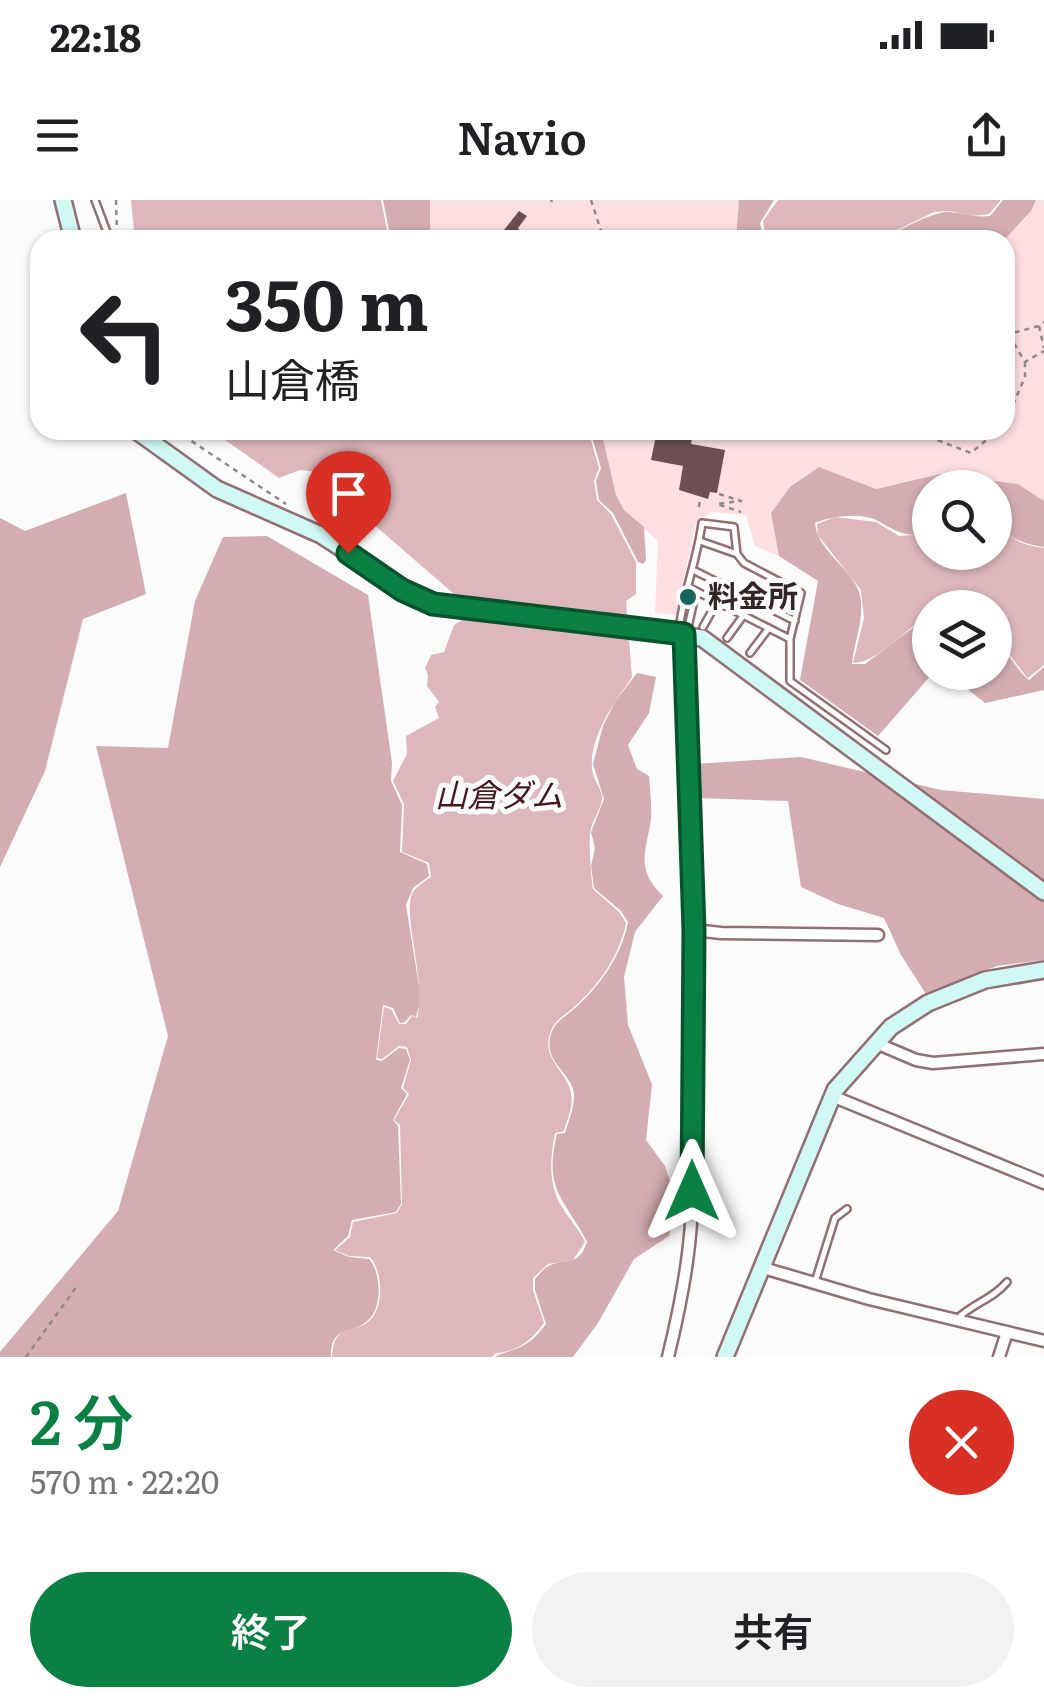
<!DOCTYPE html>
<html lang="ja">
<meta charset="utf-8">
<style>
body{margin:0;font-family:Literata,"Noto Sans JP",serif;background:#f2f2f2;color:#202124;height:100vh;display:flex;flex-direction:column;font-size:38px;white-space:nowrap}
*{box-sizing:border-box;margin:0}
p{font-size:32px;color:#757577}
.icon{flex:none;width:55px;height:55px;fill:none;stroke:currentColor;stroke-width:2;stroke-linecap:round;stroke-linejoin:round}
.map{position:relative;height:1157px;overflow:hidden}
.side{display:flex;flex-direction:column;background:#fff;flex:1}
.side>*{flex:none}
.top-card{position:absolute;left:30px;top:30px;width:985px;height:210px;border-radius:30px;box-shadow:0 2px 8px #0004;background:#fff;color:#202124;overflow:hidden}
.fabs{position:absolute;left:912px;top:270px;display:grid;gap:20px}
.fabs a{display:grid;place-items:center;width:100px;height:100px;border-radius:50%;background:#fff;box-shadow:0 2px 8px #0004;font-size:50px}
.pin{position:absolute;display:grid;place-items:center;width:85px;height:85px;color:#fff;margin:-102px -42px;border-radius:50% 50% 50% 0;rotate:-45deg;box-shadow:0 0 10px #0007}
.pin .icon{rotate:45deg}
.me{position:absolute;width:110px;margin:-55px;rotate:0deg;stroke-linejoin:round;filter:drop-shadow(0 0 8px #0008)}
.turn{display:flex;align-items:center;gap:35px;height:210px;padding:0 30px;font-size:45px}
.turn .icon{width:130px;height:130px;stroke-width:2.5}
.turn b{display:block;font-size:70px;line-height:85px}
.round{display:grid;place-items:center;flex:none;width:105px;height:105px;border-radius:52px;background:#f2f2f2}
.summary{display:flex;align-items:center;justify-content:space-between;height:170px;padding:0 30px}
h1{font-size:60px;font-weight:600;line-height:75px;color:#0b8043}
.primary-button{display:flex;gap:20px;margin-top:auto;padding:20px 30px}
.primary-button a{flex:1;height:115px;border-radius:60px;background:#0b8043;color:#fff;font-size:40px;font-weight:600;line-height:115px;text-align:center}
.primary-button a+a{background:#f2f2f2;color:#202124}
.status{display:flex;justify-content:space-between;align-items:center;height:70px;padding:0 50px;background:#fff;direction:ltr}
.status svg{height:28px;fill:currentColor}
header{display:flex;justify-content:space-between;align-items:center;height:130px;padding:0 30px;background:#fff;font-size:45px;font-weight:600}
.map>svg:first-child{display:block}
.green{fill:#fddee1}
.forest{fill:#d3adb1}
.water{fill:#ddb7bb}
.building{fill:#6e4e52}
.lines{fill:none;stroke-linecap:round;stroke-linejoin:round}
.lane-casing{stroke:#936f73;stroke-width:10}
.street-casing{stroke:#936f73;stroke-width:15}
.secondary-casing{stroke:#936f73;stroke-width:20}
.path{stroke:#908889;stroke-width:2.5;stroke-dasharray:5 5;stroke-linecap:butt}
.lane{stroke:#fff;stroke-width:5}
.street{stroke:#fff;stroke-width:10}
.secondary{stroke:#d0f9f5;stroke-width:15}
.route-casing{stroke:#07532c;stroke-width:25}
.route{stroke:#0b8043;stroke-width:18}
.poi-dot{fill:#18645d;stroke:#fbfbfb;stroke-width:4}
.labels{text-anchor:middle;stroke-width:10;stroke-linejoin:round;paint-order:stroke}
.poi-label{font-size:30px;font-weight:bold;fill:#332426;stroke:#fbfbfb;text-anchor:start}
.water-label{font-size:32px;font-style:italic;fill:#471720;stroke:#fbfbfb}
</style>
<div class="status"><b>22:18</b><svg viewBox="0 0 49 12"><path d="M0 12V9h3v3zM5 12V6h3v6zM10 12V3h3v9zM15 12V0h3v12zM26 1h20v11H26zM47 4h2v5h-2z"/></svg></div>
<header><svg class="icon" aria-label="menu" viewBox="0 0 24 24"><path d="M4 6h16M4 12h16M4 18h16"/></svg>Navio<svg class="icon" aria-label="share" viewBox="0 0 24 24"><path d="M12 15V3M7 8l5-5 5 5M5 13v7h14v-7"/></svg></header>
<div class="map">
<svg width="1044" height="1157" viewBox="0 0 1044 1157">
<rect width="100%" height="100%" fill="#fbfbfb"/>
<path class="green" d="M 430,0 L 739,0 L 736,40 L 430,40 Z
M 1036,0 L 1044,0 L 1044,301 L 1018,284 L 940,274 L 876,289 L 819,267 L 771,313 L 779,356 L 755,346 L 746,315 L 711,312 L 696,323 L 676,415 L 655,413 L 658,341 L 624,310 L 616,295 L 601,230 L 1005,230 L 1005,40 L 984,40 C 1009,37 1026,24 1036,0 Z"/>
<path class="forest" d="M 383,0 L 430,0 L 430,40 L 391,40 Z
M 739,0 L 774,0 L 760,23 L 764,40 L 736,40 Z
M 1003,0 L 1036,0 L 1031,11 L 1007,37 L 881,40 C 896,32 933,11 949,12 C 964,13 974,18 990,16 Z
M 590,230 L 601,230 L 616,295 L 624,310 L 644,327 L 646,360 L 643,364 L 638,362 L 613,313 L 599,300 L 596,281 L 601,268 Z
M 819,267 L 876,289 L 940,274 L 1018,284 L 1044,301 L 1044,347 C 1004,341 995,326 995,288 L 930,288 L 930,333 C 905,338 898,332 878,321 C 861,312 832,316 815,323 C 818,353 853,368 860,395 C 865,419 854,441 852,464 L 865,464 L 930,415 L 930,472 L 933,473 L 878,536 L 800,480 L 818,381 L 779,356 L 771,313 L 790,287 Z
M 126,293 L 146,394 L 83,419 L 45,571 L 0,667 L 0,318 L 25,331 Z
M 267,336 L 368,395 L 392,563 L 391,581 L 402,605 L 400,652 L 427,664 L 429,676 L 413,688 L 406,705 L 421,799 L 416,817 L 411,815 L 405,822 L 400,823 L 393,808 L 383,805 L 376,860 L 382,861 L 399,848 L 406,849 L 410,860 L 401,888 L 407,894 L 393,920 L 398,926 L 401,1004 L 396,1012 L 352,1020 L 348,1036 L 333,1050 L 349,1057 L 369,1059 C 381,1072 383,1107 368,1120 C 351,1137 331,1123 331,1157 L 0,1157 L 0,1152 L 118,1011 L 168,836 L 96,546 L 168,548 L 195,401 L 223,337 Z
M 995,436 C 1001,445 1022,476 1029,480 L 1044,467 L 1044,490 L 985,503 L 947,473 L 995,472 Z
M 637,473 L 656,477 L 649,513 L 628,545 L 637,569 L 649,576 C 650,590 652,605 651,619 C 646,652 635,669 663,696 L 635,732 L 624,777 L 628,825 L 652,884 L 646,940 L 665,966 L 678,1004 L 669,1036 L 634,1059 L 598,1123 L 573,1157 L 494,1157 C 520,1146 526,1150 546,1124 L 535,1090 L 535,1079 C 539,1075 542,1070 547,1067 C 564,1056 578,1069 587,1042 C 565,998 543,992 557,934 L 565,933 C 569,919 578,900 572,886 C 564,869 546,860 550,838 C 553,822 564,818 575,808 C 600,786 622,755 628,722 L 621,711 L 594,688 L 591,666 L 595,648 L 591,632 L 604,599 L 593,564 L 603,526 L 615,502 Z
M 801,557 L 941,590 L 1044,599 L 1044,760 L 997,766 L 926,794 L 901,755 L 884,718 L 838,704 L 801,687 L 788,601 L 697,598 L 695,564 Z"/>
<path class="water" d="M 131,0 L 381,0 L 389,40 L 135,40 Z
M 778,0 L 1001,0 L 989,14 L 972,16 L 950,11 L 934,12 L 877,40 L 766,40 L 763,21 Z
M 211,230 L 588,230 L 599,268 L 594,281 L 597,300 L 611,314 L 636,362 L 636,394 L 626,401 L 632,477 C 614,505 590,533 592,569 C 593,579 602,589 602,598 C 602,607 593,619 591,628 C 588,638 591,677 593,689 L 619,712 L 626,723 C 620,755 598,786 573,808 C 562,817 552,822 549,837 C 544,862 568,872 571,893 C 574,906 567,919 564,931 L 555,933 C 550,957 548,986 562,1007 C 569,1019 579,1029 585,1042 L 573,1060 L 548,1064 L 533,1078 L 533,1090 L 544,1123 C 530,1141 519,1151 496,1153 L 492,1157 L 332,1157 C 333,1150 333,1140 339,1135 C 347,1128 360,1129 368,1122 C 385,1108 383,1072 370,1057 L 349,1056 L 335,1050 L 350,1037 L 353,1022 L 397,1013 L 402,1004 L 400,925 L 394,920 L 409,894 L 403,888 L 411,860 L 407,847 L 399,846 L 382,859 L 377,858 L 384,807 L 391,809 L 399,824 L 406,824 L 412,816 L 417,818 C 427,782 401,711 413,692 C 417,686 425,681 431,677 L 429,663 L 402,652 L 404,604 L 393,581 L 407,554 L 406,536 L 439,518 L 435,507 L 439,502 L 427,486 L 428,475 L 425,468 L 431,455 L 444,452 L 454,425 L 461,421 L 467,396 L 454,394 L 312,271 L 300,270 L 279,278 Z
M 835,317 L 876,322 L 899,336 L 930,334 L 930,352 L 995,352 L 995,320 C 1014,339 1015,344 1044,348 L 1044,465 L 1028,478 C 1025,476 996,437 995,432 C 993,426 995,415 995,408 L 930,408 L 930,413 C 909,427 877,463 853,463 L 864,418 L 861,390 L 818,335 L 817,324 Z"/>
<path class="building" d="M 519,11 L 527,16 L 518,28 L 520,31 L 509,40 L 495,40 L 493,33 L 504,30 Z
M 657,230 L 682,230 L 693,234 L 691,244 L 725,250 L 717,293 L 710,292 L 708,299 L 679,290 L 683,266 L 651,260 Z"/>
<g class="lines">
<g class="lane-casing">
<path id="lane" d="M 95,0 L 110,40
M 695,371 L 795,421
M 688,387 L 790,439 L 801,393 L 744,363 L 737,354
M 703,427 L 717,402
M 679,430 C 683,393 697,361 702,323 L 734,327 L 737,354 L 700,341
M 687,432 L 696,391
M 727,438 L 743,416
M 790,439 L 790,481 L 886,550
M 750,453 L 769,428
M 815,1082 L 835,1018 L 847,1009
M 958,1118 C 974,1103 993,1099 1007,1082"/>
</g>
<g class="street-casing">
<path id="street" d="M 694,730 L 721,733 L 878,735
M 876,843 L 916,860 L 933,863 L 1044,854
M 832,896 L 1044,983
M 760,1067 L 869,1099 L 1044,1141
M 668,1157 C 677,1120 685,1083 689,1045 C 696,984 692,922 693,861 C 694,719 687,577 684,434
M 999,1157 L 1007,1132"/>
</g>
<g class="secondary-casing">
<path id="secondary" d="M 63,0 L 73,40
M 135,230 L 217,289 L 321,335 L 418,398 L 460,409 L 702,438 L 1044,692
M 725,1157 L 835,890 L 891,827 L 928,803 L 985,780 L 1044,770"/>
</g>
<path class="path" d="M 116,0 L 117,33
M 551,0 L 552,2
M 591,0 L 604,40
M 1039,126 L 1044,148
M 1005,135 L 1039,126 L 1044,122
M 1009,135 L 1025,162 L 1044,151
M 1005,223 L 1025,177 L 1025,162
M 175,230 L 286,304
M 885,230 L 906,238
M 919,233 L 971,253 L 998,230
M 719,294 L 741,301 L 717,304 L 741,312
M 699,307 L 700,300
M 26,1157 L 77,1086"/>
<use href="#lane" class="lane"/>
<use href="#street" class="street"/>
<use href="#secondary" class="secondary"/>
</g>
<g class="lines">
<g class="route-casing">
<path id="route" d="M 348,353 L 402,390 L 433,404 L 684,434 L 694,730 L 692,991"/>
</g>
<use href="#route" class="route"/>
</g>
<circle class="poi-dot" cx="688" cy="397" r="10"/>
<g class="labels">
<g class="poi-label">
<text x="708" y="407">料金所</text>
</g>
<g class="water-label">
<text x="499" y="607">山倉ダム</text>
</g>
</g>
</svg>
<div class="fabs">
<a><svg class="icon" aria-label="search" viewBox="0 0 24 24"><circle cx="10" cy="10" r="6"/><path d="M15 15l6 6"/></svg></a>
<a><svg class="icon" aria-label="layers" viewBox="0 0 24 24"><path d="M12 4l9 5-9 5-9-5zM3 14l9 5 9-5"/></svg></a>
</div>
<div class="pin" style="left:348px;top:353px;background:#d93025"><svg class="icon" aria-label="arrive" viewBox="0 0 24 24"><path d="M6 21V4h12l-3 4 3 4H6"/></svg></div>
<svg class="me" style="left:692px;top:991px" viewBox="-20 -20 40 40"><path d="M0-17L14 15 0 8-14 15z" fill="#0b8043" stroke="#fff" stroke-width="4"/></svg>
<div class="top-card">
<div class="turn"><svg class="icon" aria-label="left" viewBox="0 0 24 24"><path d="M17 20v-9H6M10 6l-5 5 5 5"/></svg><div><b>350 m</b>山倉橋</div></div>
</div>
</div>
<section class="side">
<div class="summary"><div><h1>2 分</h1><p>570 m · 22:20</p></div><a class="round" style="background:#d93025;color:#fff"><svg class="icon" aria-label="close" viewBox="0 0 24 24"><path d="M6 6l12 12M18 6L6 18"/></svg></a></div>
<div class="primary-button"><a>終了</a><a>共有</a></div>
</section>
